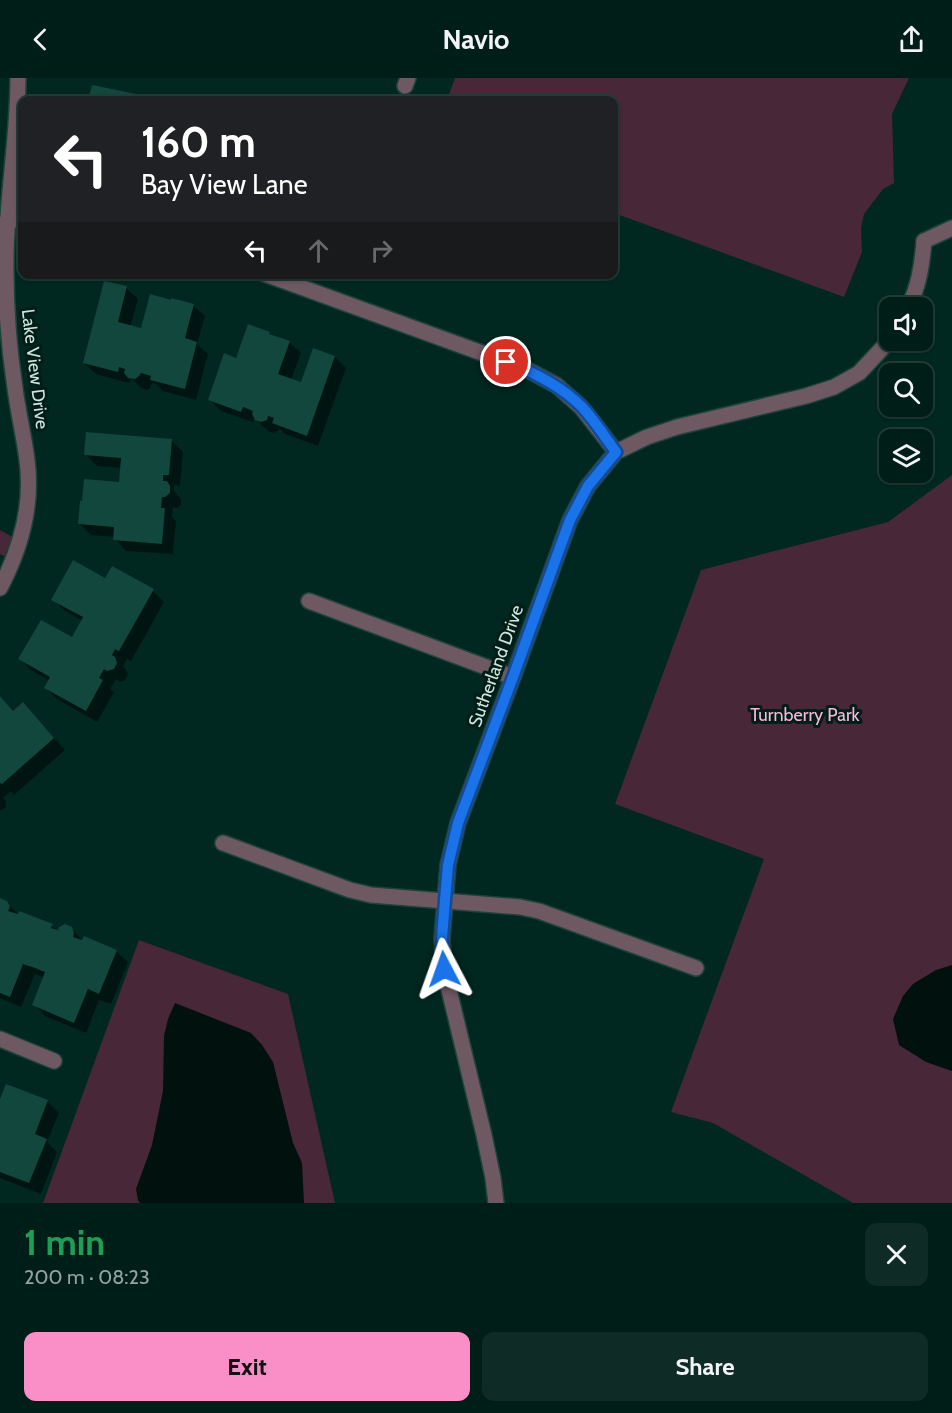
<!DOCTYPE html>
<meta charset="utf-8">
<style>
body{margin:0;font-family:Cabin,sans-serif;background:#0e2b25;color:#f1f3f6;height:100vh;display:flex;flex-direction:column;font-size:22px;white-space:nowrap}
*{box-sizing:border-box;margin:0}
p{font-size:20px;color:#95a2a2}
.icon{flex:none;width:33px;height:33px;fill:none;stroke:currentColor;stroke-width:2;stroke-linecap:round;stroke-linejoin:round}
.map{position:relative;height:1125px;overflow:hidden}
.panel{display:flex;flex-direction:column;background:#001e18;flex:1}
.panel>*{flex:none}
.hud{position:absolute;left:18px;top:18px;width:600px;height:183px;border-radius:12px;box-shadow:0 2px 4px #0004,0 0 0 2px #223c37;background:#202124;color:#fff;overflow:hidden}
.controls{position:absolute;left:879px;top:219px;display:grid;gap:12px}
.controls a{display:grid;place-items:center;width:54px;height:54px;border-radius:12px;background:#001e18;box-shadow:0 2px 4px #0004,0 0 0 2px #223c37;font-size:30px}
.pin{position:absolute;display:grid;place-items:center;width:51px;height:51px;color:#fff;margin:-26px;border:3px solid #fff;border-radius:50%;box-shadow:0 2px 6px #0007}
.me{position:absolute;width:66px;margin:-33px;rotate:356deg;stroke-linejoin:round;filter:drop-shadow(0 0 4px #0008)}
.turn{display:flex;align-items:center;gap:21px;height:126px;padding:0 24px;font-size:27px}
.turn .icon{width:78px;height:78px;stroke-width:2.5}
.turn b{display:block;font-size:42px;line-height:51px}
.lanes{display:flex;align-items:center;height:57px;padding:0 24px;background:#0003;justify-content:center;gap:30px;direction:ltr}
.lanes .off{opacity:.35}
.round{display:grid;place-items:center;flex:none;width:63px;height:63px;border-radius:12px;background:#0e2b25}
.head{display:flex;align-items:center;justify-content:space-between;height:102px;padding:0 24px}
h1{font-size:36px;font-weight:800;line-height:45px;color:#1e9e55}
.action{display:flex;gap:12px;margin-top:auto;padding:12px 24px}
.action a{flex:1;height:69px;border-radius:12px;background:#fa8fc8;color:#111;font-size:24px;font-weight:800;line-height:69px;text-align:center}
.action a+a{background:#0e2b25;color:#f1f3f6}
header{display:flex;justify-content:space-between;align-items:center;height:78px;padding:0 24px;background:#001e18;font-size:27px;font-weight:800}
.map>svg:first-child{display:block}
.green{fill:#472738}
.water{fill:#01120e}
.shadow{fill:#0007}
.building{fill:#11473c}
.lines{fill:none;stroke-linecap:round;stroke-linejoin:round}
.lane-casing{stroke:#1d433b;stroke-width:18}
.street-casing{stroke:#1d433b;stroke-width:18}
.lane{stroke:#6e5862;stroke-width:15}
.street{stroke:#6e5862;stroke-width:15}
.route-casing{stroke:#114b97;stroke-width:15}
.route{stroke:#1a73e8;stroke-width:10}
.labels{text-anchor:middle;stroke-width:6;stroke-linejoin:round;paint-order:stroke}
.street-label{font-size:18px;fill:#d1e6df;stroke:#011d17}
.park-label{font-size:18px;fill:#f8b9d9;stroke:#011d17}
</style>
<header><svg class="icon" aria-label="back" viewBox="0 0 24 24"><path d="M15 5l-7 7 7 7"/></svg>Navio<svg class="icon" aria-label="share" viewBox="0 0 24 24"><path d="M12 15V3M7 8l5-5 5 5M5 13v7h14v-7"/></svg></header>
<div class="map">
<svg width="952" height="1125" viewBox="0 0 952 1125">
<rect width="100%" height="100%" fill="#002820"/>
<path class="green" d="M 455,0 L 909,0 L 892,36 L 894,105 L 883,111 L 864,136 L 861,150 L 862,174 L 844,219 L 614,135 L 614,22 L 447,22 Z
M 952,397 L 952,1125 L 853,1125 L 713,1045 L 671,1034 L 764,781 L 615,726 L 701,492 L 888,444 Z
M 0,452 L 20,463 L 13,483 L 0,476 Z
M 139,862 L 288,916 L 335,1125 L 43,1125 Z"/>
<path class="water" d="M 952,887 L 952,993 L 926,984 L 899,967 L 893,941 L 903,918 L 913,906 L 936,892 Z
M 175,925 L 251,955 L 262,967 L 273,984 L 293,1065 L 302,1085 L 304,1125 L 140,1125 L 138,1122 L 136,1111 L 152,1067 L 163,1013 L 164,958 L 168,941 Z"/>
<path class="shadow" d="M 93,9 L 140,19 L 144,22 L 90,22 Z
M 126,210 L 138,221 L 130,249 L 142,252 L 193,227 L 205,238 L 197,266 L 208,276 L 196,322 L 163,313 L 156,306 L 152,305 L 150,310 L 147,312 L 141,310 L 131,300 L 129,305 L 96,296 L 84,285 Z
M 269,255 L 272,258 L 289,264 L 301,275 L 291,302 L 302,306 L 335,279 L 346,290 L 318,368 L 285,356 L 279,350 L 278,353 L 273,355 L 268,353 L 254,340 L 253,344 L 221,333 L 209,321 L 237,282 Z
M 171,362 L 183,374 L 180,408 L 174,407 L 174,413 L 181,421 L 181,427 L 177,430 L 173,429 L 172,439 L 176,443 L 173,476 L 126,473 L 115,461 L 115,459 L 91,457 L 80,446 L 120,406 L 122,390 L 97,388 L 86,377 Z
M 106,502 L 153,513 L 164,524 L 131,583 L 127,581 L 123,588 L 126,592 L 128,597 L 125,602 L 120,604 L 116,601 L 110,611 L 114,614 L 97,644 L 57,621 L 46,610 L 50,603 L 31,592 L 20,581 L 73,561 L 83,543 L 65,533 L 53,521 Z
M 0,618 L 14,634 L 34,638 L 65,672 L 14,717 L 11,713 L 3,720 L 6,723 L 6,729 L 2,732 L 0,732 Z
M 0,823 L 6,824 L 19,837 L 52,847 L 59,854 L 71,850 L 83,863 L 116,873 L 128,884 L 111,926 L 99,922 L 86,955 L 45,938 L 34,926 L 45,900 L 35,896 L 21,929 L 0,920 Z
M 47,1023 L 59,1035 L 47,1064 L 57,1074 L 41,1116 L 0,1100 L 0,1025 Z"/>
<path class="building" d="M 92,7 L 141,17 L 139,22 L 88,22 Z
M 104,203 L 127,208 L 118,244 L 130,247 L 141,250 L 150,216 L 171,222 L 171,220 L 194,226 L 185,260 L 197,264 L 185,311 L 150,302 L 151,298 L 141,295 L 139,298 L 135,301 L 128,300 L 124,295 L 125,291 L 119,289 L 118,294 L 83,285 Z
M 248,246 L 270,254 L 269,256 L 290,263 L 278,296 L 301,304 L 313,270 L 335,278 L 307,358 L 272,345 L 274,340 L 268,338 L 267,342 L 261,344 L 255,342 L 252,336 L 253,333 L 243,329 L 241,334 L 208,322 L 224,275 L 236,280 Z
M 86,354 L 172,361 L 169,397 L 163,397 L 163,403 L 167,403 L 170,408 L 170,415 L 165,419 L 162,419 L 161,430 L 165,430 L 162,466 L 113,462 L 114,449 L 78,446 L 80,423 L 82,423 L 84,401 L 119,404 L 121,380 L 84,377 Z
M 73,482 L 105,500 L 112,488 L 154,511 L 119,573 L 115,571 L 112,577 L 115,579 L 117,585 L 114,591 L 107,593 L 104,591 L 99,600 L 103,602 L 86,633 L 44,610 L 50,599 L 18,581 L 41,542 L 72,559 L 83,539 L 51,522 Z
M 0,618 L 13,633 L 23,624 L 54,660 L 2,706 L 0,705 Z
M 0,820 L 7,823 L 10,829 L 8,833 L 18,836 L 19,833 L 53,846 L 51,850 L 58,852 L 59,849 L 65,846 L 72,849 L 74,855 L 73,859 L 82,862 L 84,858 L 117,872 L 99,916 L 88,911 L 74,945 L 32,927 L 45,894 L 35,890 L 23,886 L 10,919 L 0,915 Z
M 6,1006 L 48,1022 L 35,1056 L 47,1061 L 29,1105 L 0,1094 L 0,1021 Z"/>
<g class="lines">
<g class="lane-casing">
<path id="lane" d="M 405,8 L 408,0
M 924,163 L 952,150
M 309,523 L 513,599
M 223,765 L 350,812 L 371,817 L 520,829 L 539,833 L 696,890
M 0,961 L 54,983"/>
</g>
<g class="street-casing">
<path id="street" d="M 7,142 L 22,142
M 265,196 L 526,291 L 556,307 L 581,329 L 616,374
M 908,230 C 919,208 922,187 924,163
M 0,510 C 21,470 33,427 27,382 C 24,358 18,334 15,310 C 9,271 6,231 6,192 C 5,127 18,64 18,0
M 496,1125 L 493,1100 L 484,1057 L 444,891 L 442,860 L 448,787 L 458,745 L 513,599 L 570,442 L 588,408 L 616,374 L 647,359 L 677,349 L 806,318 L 834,309 L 859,295 L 890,262"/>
</g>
<use href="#lane" class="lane"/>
<use href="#street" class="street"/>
</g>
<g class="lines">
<g class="route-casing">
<path id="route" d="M 444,891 L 442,860 L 445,822 L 448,787 L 458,745 L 513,599 L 570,442 L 588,408 L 616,374 C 605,359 595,343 582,329 C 561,308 534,294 506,284"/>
</g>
<use href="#route" class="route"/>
</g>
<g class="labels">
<g class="street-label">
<text transform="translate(35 291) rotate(83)" y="6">Lake View Drive</text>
<text transform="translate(496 588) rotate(-70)" y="6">Sutherland Drive</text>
</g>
<g class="park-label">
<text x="805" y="643">Turnberry Park</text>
</g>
</g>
</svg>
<div class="controls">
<a><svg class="icon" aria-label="sound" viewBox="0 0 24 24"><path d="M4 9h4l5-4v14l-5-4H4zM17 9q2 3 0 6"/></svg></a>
<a><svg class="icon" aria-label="search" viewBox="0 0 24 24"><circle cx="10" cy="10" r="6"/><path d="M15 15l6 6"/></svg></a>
<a><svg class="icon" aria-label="layers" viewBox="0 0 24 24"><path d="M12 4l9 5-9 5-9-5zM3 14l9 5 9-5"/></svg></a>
</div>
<div class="pin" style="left:506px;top:284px;background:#d93025"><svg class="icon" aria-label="arrive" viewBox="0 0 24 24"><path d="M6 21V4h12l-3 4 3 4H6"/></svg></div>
<svg class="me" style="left:444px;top:891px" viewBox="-20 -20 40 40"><path d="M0-17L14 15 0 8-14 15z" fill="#1a73e8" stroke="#fff" stroke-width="4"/></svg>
<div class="hud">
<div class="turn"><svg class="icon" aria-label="left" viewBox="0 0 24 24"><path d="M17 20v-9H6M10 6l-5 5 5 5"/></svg><div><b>160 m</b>Bay View Lane</div></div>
<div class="lanes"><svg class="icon" aria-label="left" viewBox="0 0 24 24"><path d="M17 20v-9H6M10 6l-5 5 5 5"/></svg><svg class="icon off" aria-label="ahead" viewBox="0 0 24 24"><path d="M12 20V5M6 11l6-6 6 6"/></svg><svg class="icon off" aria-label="right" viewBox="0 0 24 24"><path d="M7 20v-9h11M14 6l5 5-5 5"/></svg></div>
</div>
</div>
<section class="panel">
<div class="head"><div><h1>1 min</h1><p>200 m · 08:23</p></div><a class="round"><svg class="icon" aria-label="close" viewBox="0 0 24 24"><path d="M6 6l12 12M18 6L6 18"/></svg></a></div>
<div class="action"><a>Exit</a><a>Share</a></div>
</section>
